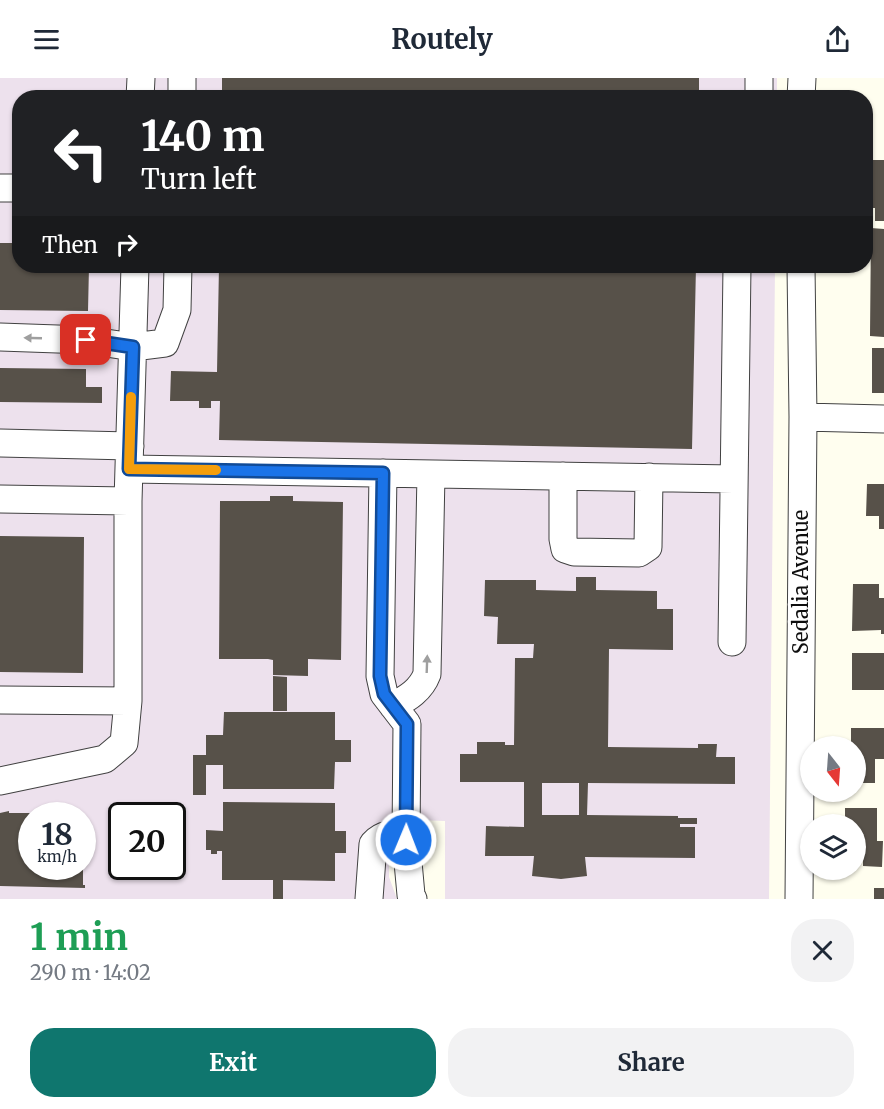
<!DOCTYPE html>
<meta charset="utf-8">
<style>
body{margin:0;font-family:Merriweather,serif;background:#f2f2f3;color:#1f2937;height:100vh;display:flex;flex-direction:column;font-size:22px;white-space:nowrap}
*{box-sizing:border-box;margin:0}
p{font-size:20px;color:#747a83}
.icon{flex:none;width:33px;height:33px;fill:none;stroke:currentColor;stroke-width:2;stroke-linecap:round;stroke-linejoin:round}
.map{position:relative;height:821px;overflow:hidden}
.sheet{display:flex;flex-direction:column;background:#fff;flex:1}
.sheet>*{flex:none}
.hud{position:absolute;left:12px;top:12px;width:861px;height:183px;border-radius:24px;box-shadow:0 2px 4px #0004;background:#202124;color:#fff;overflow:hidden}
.needle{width:39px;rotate:163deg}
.fabs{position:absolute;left:800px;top:658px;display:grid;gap:12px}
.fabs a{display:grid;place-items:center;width:66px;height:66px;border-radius:50%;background:#fff;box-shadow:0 2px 4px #0004;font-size:30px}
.speed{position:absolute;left:18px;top:724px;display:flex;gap:12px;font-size:30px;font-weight:700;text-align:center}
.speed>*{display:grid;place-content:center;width:78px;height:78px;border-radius:50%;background:#fff;box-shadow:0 2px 4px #0004;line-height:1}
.speed small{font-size:15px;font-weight:400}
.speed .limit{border:3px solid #111;border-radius:9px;background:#fff;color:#111}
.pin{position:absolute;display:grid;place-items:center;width:51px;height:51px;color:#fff;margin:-26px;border-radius:12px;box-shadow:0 3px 9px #0006}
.me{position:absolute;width:66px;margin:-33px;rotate:1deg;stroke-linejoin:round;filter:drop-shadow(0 0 4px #0008)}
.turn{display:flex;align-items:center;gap:21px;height:126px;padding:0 30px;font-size:27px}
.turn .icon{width:78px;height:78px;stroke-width:2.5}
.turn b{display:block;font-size:42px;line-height:51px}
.then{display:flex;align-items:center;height:57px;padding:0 30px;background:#0003;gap:12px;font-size:22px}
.round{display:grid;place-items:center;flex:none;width:63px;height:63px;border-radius:24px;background:#f2f2f3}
.summary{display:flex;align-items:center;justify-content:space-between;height:102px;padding:0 30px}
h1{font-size:36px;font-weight:700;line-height:45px;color:#1e9e55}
.button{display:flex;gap:12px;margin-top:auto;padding:12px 30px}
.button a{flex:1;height:69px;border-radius:24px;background:#0f766e;color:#fff;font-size:24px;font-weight:700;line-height:69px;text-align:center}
.button a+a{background:#f2f2f3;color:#1f2937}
header{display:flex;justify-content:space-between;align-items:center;height:78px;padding:0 30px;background:#fff;font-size:27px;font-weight:700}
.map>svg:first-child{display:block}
.industrial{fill:#ede1ed;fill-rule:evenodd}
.building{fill:#575149;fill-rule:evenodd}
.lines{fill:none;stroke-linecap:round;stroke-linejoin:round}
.minor-casing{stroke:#414141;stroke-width:29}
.minor{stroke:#fff;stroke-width:27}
.oneway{fill:#9f9f9f}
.route-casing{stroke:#114b97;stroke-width:15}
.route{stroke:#1a73e8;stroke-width:10}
.slow{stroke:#f59e0b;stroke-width:10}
.labels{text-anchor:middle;stroke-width:6;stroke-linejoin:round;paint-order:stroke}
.street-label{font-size:20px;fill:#0e0e0e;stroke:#fff}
</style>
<header><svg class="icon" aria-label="menu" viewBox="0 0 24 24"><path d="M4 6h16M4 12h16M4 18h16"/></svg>Routely<svg class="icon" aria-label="share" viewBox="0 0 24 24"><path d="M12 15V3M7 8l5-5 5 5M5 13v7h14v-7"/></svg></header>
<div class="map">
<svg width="884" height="821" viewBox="0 0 884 821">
<rect width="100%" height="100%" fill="#fffeef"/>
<path class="industrial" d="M 0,0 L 777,0 L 777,20 L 20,20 L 20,188 L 775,188 L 769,821 L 445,821 L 445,743 L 389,741 L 389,799 L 397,821 L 0,821 ZM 32,738 L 82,738 L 82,789 L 32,789 ZM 122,738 L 172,738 L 172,789 L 122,789 Z"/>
<path class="building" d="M 222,0 L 699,0 L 699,20 L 222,20 Z
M 866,82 L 884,82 L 884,143 L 875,143 L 875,130 L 866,130 Z
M 871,150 L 884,151 L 884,259 L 870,258 Z
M 0,165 L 20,165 L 20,188 L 89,188 L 88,233 L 0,232 Z
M 219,188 L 696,188 L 692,371 L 219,362 L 220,323 L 211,323 L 211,330 L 199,330 L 199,323 L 170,323 L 171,293 L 217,294 Z
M 872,270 L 884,270 L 884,315 L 872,315 Z
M 0,290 L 86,291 L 86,309 L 102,309 L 102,325 L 0,324 Z
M 867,406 L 884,406 L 884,451 L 879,451 L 879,438 L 866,438 Z
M 270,418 L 293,418 L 293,423 L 343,424 L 341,582 L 308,581 L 308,598 L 273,597 L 273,582 L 268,581 L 219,581 L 220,423 L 270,423 Z
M 0,458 L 84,459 L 83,595 L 0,594 Z
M 576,499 L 596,499 L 596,512 L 657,513 L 657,531 L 673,531 L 673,572 L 609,571 L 608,669 L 698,670 L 698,666 L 717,666 L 716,679 L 735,679 L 735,706 L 588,705 L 587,737 L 678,738 L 678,740 L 697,740 L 697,746 L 680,746 L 680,749 L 695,749 L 695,780 L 585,779 L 587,798 L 561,801 L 532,798 L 534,778 L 485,778 L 486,748 L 524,749 L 524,704 L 460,704 L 460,676 L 477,676 L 477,664 L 505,664 L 505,667 L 514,667 L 515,580 L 533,580 L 534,566 L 497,566 L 498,539 L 484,538 L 485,502 L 536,502 L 536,512 L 576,513 ZM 542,705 L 579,705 L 579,737 L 542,737 Z
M 853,506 L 879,506 L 879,520 L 884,520 L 884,556 L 881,556 L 881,552 L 852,553 Z
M 852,575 L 884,575 L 884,612 L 852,612 Z
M 273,598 L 287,599 L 287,633 L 273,633 Z
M 224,634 L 335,634 L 335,662 L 351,662 L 351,684 L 335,684 L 334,711 L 223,711 L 223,687 L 206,687 L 206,717 L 193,717 L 193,677 L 206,677 L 206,657 L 223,657 Z
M 851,650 L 884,650 L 884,681 L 875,681 L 875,705 L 855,705 L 855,669 L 851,669 Z
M 223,724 L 335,725 L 335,753 L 346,753 L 346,775 L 335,775 L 335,803 L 283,802 L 283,821 L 273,821 L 273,802 L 222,802 L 222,773 L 217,773 L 217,776 L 211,776 L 211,772 L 206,772 L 206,752 L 223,753 Z
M 845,730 L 877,730 L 877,763 L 883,763 L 882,789 L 863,788 L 863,780 L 855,780 L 855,747 L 845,747 Z
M 9,733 L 9,735 L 32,735 L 35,734 L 35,737 L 32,738 L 32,789 L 83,789 L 83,807 L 85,807 L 85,810 L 0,808 L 0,735 Z
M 874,810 L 884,810 L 884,821 L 874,821 Z"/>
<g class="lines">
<g class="minor-casing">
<path id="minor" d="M 759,0 L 759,20
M 140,20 L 141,0
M 182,20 L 182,0
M 801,20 L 802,0
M 0,110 L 20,110
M 0,259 L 86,262 L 133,269 L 165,265 L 177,232 L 178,188
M 803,339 L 884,341
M 0,365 L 130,368
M 129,391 L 733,401
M 383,395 L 380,598 L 384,616 L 407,646 L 406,762 L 411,817 L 413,821
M 563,398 L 563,461 L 565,471 L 574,474 L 639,475 L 648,469 L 649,399
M 0,421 L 128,423
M 732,564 L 737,188
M 0,622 L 128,623 L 128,423 L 135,188
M 393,628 C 408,620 421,612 427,596 L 431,396
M 0,703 L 105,681 L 124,665 L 128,623
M 369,821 L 373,766 C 383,755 393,756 407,757
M 799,821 L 803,339 L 801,188"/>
</g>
<use href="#minor" class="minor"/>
</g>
<defs><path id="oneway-solid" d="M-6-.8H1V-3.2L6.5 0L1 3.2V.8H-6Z" transform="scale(1.5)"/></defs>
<g class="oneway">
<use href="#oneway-solid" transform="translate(33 260) rotate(-178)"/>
<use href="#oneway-solid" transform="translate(427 586) rotate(-88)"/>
</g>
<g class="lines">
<g class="route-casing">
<path id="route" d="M 86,262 L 133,269 L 129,391 L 383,395 L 380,598 L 384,616 L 407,646 L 406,762"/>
</g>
<use href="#route" class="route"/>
<path class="slow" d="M 131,319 L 129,391 L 216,392"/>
</g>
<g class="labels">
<g class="street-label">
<text transform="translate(801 504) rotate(-90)" y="7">Sedalia Avenue</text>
</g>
</g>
</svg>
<div class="fabs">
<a><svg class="needle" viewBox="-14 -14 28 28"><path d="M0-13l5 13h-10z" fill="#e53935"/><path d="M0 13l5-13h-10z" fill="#747a83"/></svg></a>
<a><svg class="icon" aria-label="layers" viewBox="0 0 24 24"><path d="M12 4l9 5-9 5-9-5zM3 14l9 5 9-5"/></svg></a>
</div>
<div class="speed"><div>18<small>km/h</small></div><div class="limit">20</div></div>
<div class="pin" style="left:86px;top:262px;background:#d93025"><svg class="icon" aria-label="arrive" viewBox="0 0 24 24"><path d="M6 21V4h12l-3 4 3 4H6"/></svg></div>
<svg class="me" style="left:406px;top:762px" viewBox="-20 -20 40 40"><circle r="17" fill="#1a73e8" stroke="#fff" stroke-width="3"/><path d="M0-11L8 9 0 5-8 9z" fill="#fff"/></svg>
<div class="hud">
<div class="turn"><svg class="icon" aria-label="left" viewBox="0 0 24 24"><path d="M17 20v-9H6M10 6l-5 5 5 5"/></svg><div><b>140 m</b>Turn left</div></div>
<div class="then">Then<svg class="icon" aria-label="right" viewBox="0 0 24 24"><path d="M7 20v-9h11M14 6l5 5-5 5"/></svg></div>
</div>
</div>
<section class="sheet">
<div class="summary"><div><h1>1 min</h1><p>290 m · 14:02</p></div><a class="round"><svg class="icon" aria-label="close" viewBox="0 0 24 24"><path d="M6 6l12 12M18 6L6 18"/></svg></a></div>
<div class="button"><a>Exit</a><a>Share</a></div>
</section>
